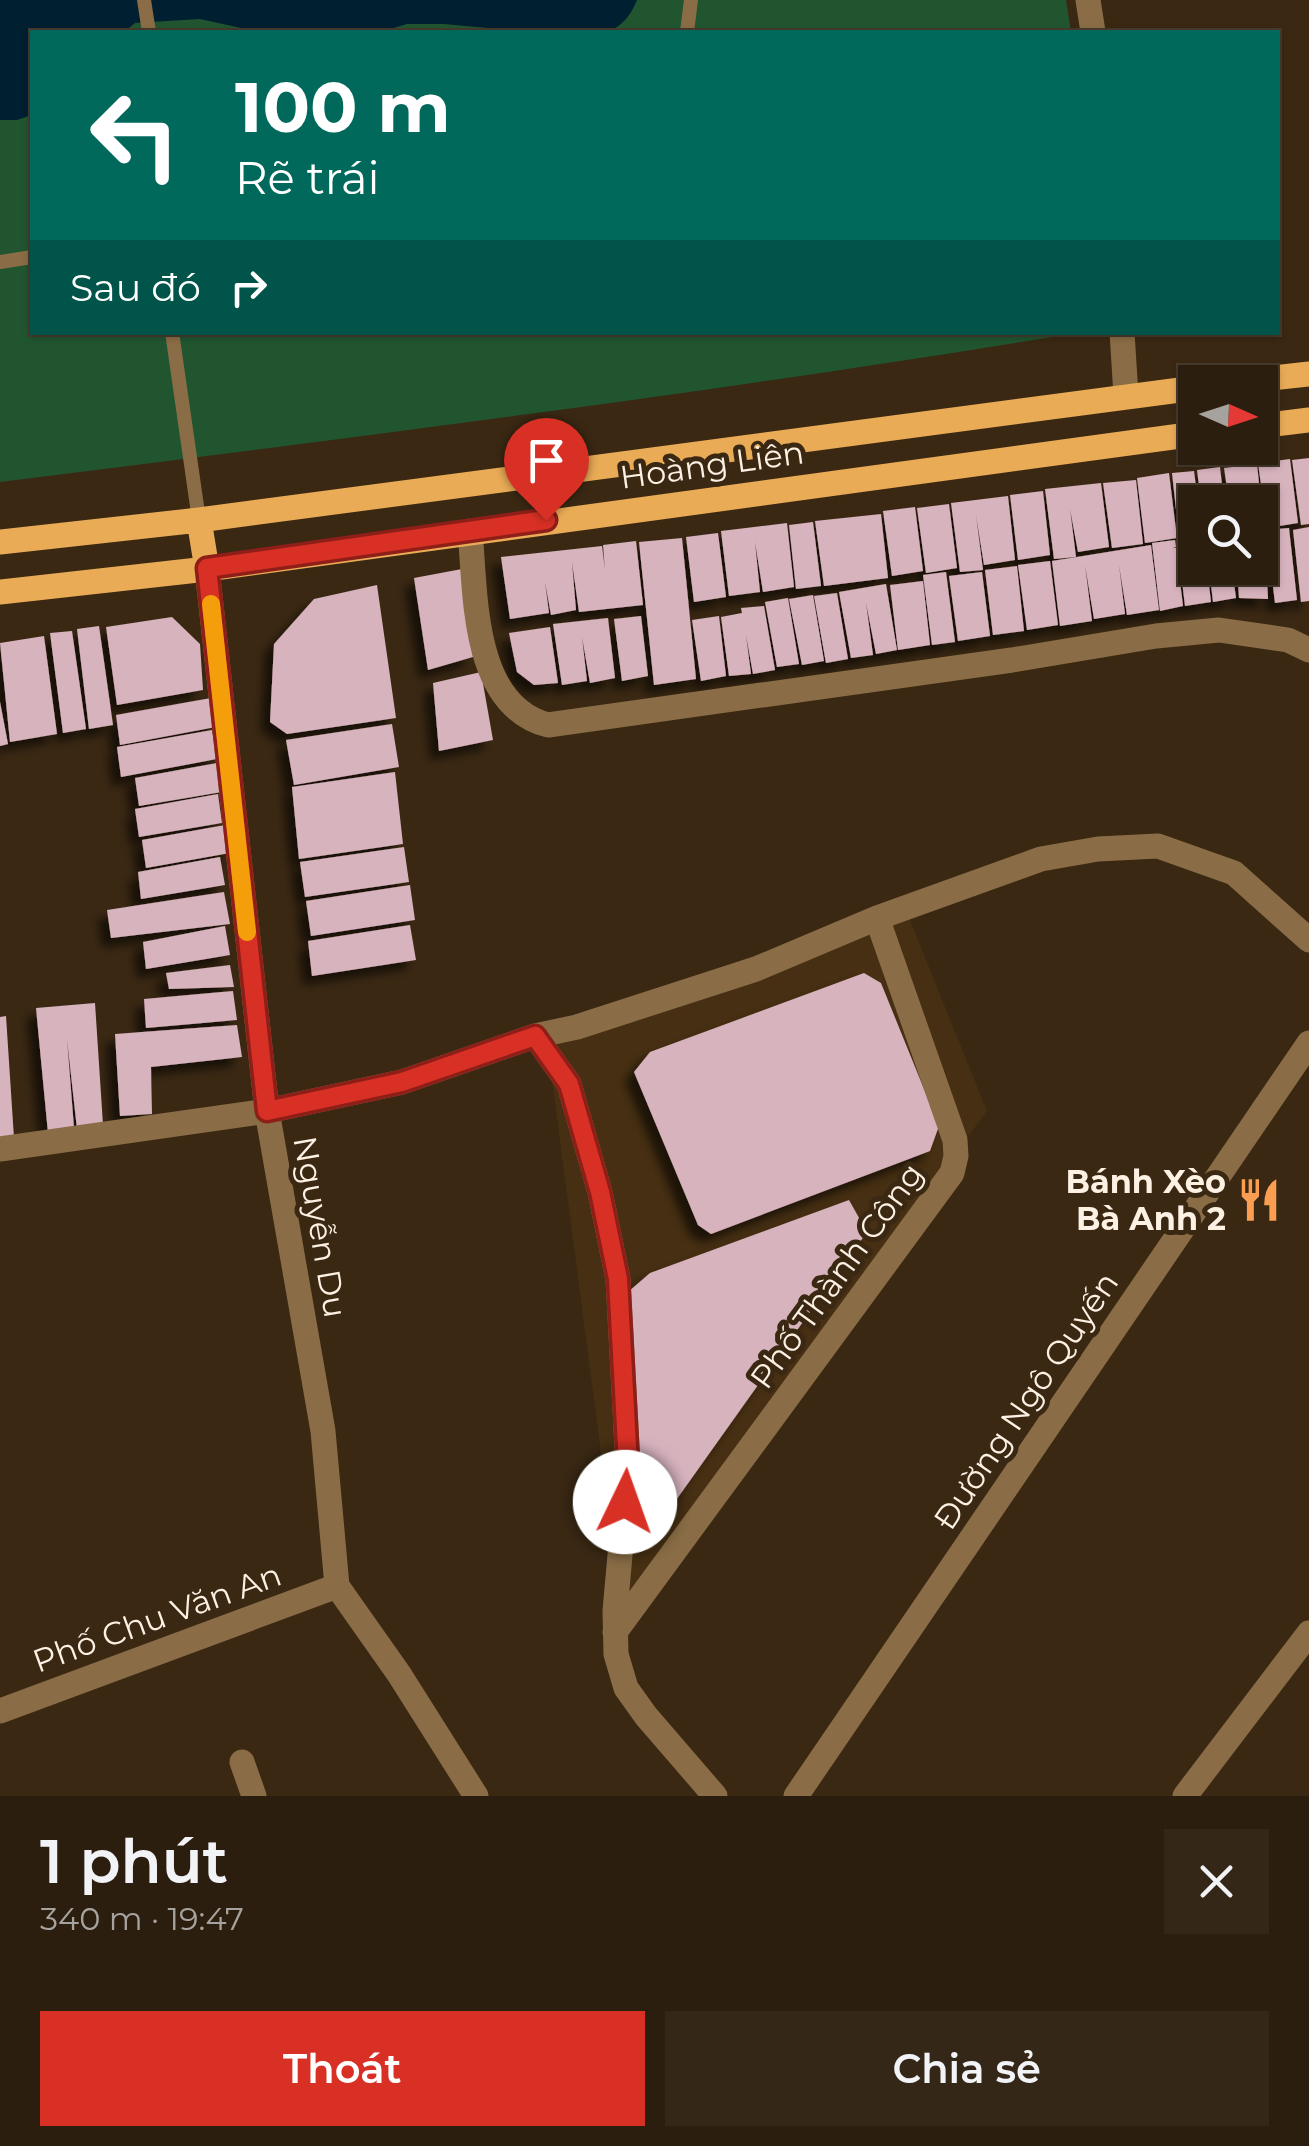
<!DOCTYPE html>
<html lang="vi">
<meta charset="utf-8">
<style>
body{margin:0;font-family:Montserrat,sans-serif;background:#342717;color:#f1f3f6;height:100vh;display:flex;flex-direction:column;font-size:38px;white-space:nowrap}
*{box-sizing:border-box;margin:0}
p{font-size:32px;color:#a6a29e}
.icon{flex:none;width:55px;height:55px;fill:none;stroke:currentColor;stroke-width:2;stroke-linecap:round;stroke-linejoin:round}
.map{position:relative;height:1796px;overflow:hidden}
.panel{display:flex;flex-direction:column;background:#2c1e0e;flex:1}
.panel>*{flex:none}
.banner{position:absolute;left:30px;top:30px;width:1250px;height:305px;border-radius:0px;box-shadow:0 2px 8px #0004,0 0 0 2px #483c2e;background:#00695c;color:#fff;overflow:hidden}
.needle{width:65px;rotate:93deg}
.controls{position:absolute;left:1178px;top:365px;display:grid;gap:20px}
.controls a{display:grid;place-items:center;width:100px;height:100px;border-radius:0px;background:#2c1e0e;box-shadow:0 2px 8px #0004,0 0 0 2px #483c2e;font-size:50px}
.pin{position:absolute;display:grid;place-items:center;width:85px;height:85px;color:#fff;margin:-102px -42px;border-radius:50% 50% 50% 0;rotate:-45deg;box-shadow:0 0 10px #0007}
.pin .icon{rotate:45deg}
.me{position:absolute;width:110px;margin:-55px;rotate:3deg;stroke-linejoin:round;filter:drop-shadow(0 0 8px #0008)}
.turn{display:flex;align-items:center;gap:35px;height:210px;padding:0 40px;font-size:45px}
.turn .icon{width:130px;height:130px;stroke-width:2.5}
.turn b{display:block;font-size:70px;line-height:85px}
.then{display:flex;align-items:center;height:95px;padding:0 40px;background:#0003;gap:20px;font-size:38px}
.round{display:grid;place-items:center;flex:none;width:105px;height:105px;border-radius:0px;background:#342717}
.head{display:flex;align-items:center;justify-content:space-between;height:170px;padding:0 40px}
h1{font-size:60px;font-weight:600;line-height:75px}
.button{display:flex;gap:20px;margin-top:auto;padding:20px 40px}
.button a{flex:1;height:115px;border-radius:0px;background:#d93025;color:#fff;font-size:40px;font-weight:600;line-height:115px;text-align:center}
.button a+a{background:#342717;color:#f1f3f6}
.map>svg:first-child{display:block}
.built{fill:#462f12}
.green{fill:#215530}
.water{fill:#001f31}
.building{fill:#d7b3be;filter:url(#shadow)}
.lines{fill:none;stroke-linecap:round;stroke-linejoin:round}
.service{stroke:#8a6d46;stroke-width:14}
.minor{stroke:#8a6d46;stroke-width:25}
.tertiary{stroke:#8a6d46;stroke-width:25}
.primary{stroke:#e9ab56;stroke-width:25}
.route-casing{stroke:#8d1f18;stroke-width:25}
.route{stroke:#d93025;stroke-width:18}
.slow{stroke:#f59e0b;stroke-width:18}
.labels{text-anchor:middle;stroke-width:10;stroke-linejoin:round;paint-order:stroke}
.street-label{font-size:32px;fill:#fdf1e4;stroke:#3a2813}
.poi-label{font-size:32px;font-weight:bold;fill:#fdf1e4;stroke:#3a2813;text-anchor:end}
</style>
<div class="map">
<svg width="1309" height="1796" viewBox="0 0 1309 1796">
<defs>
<filter id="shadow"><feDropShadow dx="-9" dy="9" stdDeviation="5" flood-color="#0009"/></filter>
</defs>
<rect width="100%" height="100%" fill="#3a2813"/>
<path class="built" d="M 904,905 L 987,1111 L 621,1605 L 545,1027 Z"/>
<path class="green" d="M 0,0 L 1066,0 L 1071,32 L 32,32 L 32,332 L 1076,333 C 718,392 359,437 0,482 Z"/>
<path class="water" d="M 0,0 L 637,0 C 631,15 621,29 604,32 L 531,32 L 444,24 L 407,24 L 380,32 L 260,32 L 200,19 L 135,23 L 124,32 L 32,32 L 32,115 L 17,120 L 0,120 Z"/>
<path class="building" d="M 1309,458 L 1309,524 L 1301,525 L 1292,460 Z
M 1290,459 L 1298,523 L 1267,528 L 1258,463 Z
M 1257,464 L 1261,502 L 1229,502 L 1224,468 Z
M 1220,467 L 1224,502 L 1201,502 L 1197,470 Z
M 1194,471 L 1198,502 L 1195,502 L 1195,544 L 1180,546 L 1172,473 Z
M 1169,473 L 1177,538 L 1145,543 L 1137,478 Z
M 1136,480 L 1143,544 L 1112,548 L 1103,483 Z
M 1101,483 L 1109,547 L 1078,552 L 1070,509 L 1076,557 L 1054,559 L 1045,489 Z
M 1043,491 L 1050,555 L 1018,560 L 1010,495 Z
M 1008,496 L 1015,560 L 984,565 L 976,515 L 983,570 L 960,572 L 951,503 Z
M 949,504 L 957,568 L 926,573 L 917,508 Z
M 915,507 L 923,571 L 892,576 L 883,511 Z
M 881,514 L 888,578 L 824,586 L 815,521 Z
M 813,522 L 821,586 L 796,589 L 789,525 Z
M 787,523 L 794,587 L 763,592 L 755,542 L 760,592 L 729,596 L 721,531 Z
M 1309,527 L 1309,601 L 1301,602 L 1293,530 Z
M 1289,528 L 1297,600 L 1275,603 L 1266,530 Z
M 718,533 L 726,597 L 694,602 L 686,537 Z
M 1260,536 L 1265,536 L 1268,599 L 1239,598 L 1237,568 L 1260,568 Z
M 682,538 L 696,679 L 654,685 L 639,542 Z
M 1175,540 L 1176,547 L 1173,548 L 1176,548 L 1183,606 L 1160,611 L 1152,543 Z
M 636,541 L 643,605 L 579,612 L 572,562 L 576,610 L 551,615 L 545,582 L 549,613 L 510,619 L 501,557 L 602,546 L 605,570 L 603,545 Z
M 1151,545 L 1159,610 L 1127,615 L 1119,565 L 1125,614 L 1094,619 L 1085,565 L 1092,621 L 1060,626 L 1052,561 Z
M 1195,547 L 1195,568 L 1207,568 L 1211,602 L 1185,606 L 1178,548 Z
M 1050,561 L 1058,625 L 1027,630 L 1018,565 Z
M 1017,566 L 1024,631 L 993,635 L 985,570 Z
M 1209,568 L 1232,568 L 1236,598 L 1213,602 Z
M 462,569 L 473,657 L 428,670 L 414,578 Z
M 946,572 L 955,642 L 932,645 L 923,575 Z
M 982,572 L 990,636 L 958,641 L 949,576 Z
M 923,581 L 930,645 L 898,650 L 890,585 Z
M 886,584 L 897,650 L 876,654 L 866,603 L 873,655 L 851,658 L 839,592 Z
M 377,585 L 396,718 L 287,734 L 270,722 L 274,644 L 314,599 Z
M 837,593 L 848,659 L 826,663 L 814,596 Z
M 813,595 L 824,661 L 802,665 L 789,599 Z
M 788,598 L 799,664 L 777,667 L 765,602 Z
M 764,606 L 775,670 L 753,674 L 746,635 L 751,674 L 729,676 L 721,617 L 742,613 L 741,608 Z
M 641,616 L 648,676 L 622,681 L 614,619 Z
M 719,616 L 726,676 L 701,681 L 692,620 Z
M 172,617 L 200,644 L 203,690 L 117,705 L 106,627 Z
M 608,618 L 615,678 L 590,683 L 582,637 L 587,681 L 562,685 L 553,624 Z
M 99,626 L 113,725 L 89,729 L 77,629 Z
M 550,627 L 558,683 L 534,685 L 517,672 L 509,633 Z
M 72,631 L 86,729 L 63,733 L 50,633 Z
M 44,636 L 57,734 L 10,742 L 0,643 Z
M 481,672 L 493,740 L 439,751 L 433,683 Z
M 211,698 L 216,727 L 120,745 L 116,715 Z
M 0,702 L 8,744 L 0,746 Z
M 392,724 L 399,767 L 294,785 L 286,740 Z
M 212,730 L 217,759 L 121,777 L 117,747 Z
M 217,763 L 222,792 L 139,806 L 135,778 Z
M 395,772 L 403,844 L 299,859 L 292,787 Z
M 218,794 L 222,823 L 139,837 L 135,809 Z
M 225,825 L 230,853 L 146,868 L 142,840 Z
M 404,847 L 409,882 L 305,897 L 300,862 Z
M 220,857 L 225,885 L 141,899 L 138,872 Z
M 410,885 L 415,920 L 311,936 L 306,901 Z
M 224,892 L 230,924 L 111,938 L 107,910 Z
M 410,925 L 416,960 L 312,976 L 308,941 Z
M 225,926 L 230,955 L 146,969 L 143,942 Z
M 230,965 L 234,987 L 169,989 L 166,973 Z
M 864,973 L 881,983 L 939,1126 L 930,1151 L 711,1234 L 698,1225 L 634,1072 L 650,1052 Z
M 233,991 L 237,1020 L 146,1028 L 144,999 Z
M 95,1003 L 103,1125 L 77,1129 L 67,1039 L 74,1128 L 48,1133 L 36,1008 Z
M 6,1016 L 14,1138 L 0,1141 L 0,1017 Z
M 237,1025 L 242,1057 L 151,1067 L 152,1114 L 120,1116 L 115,1034 Z
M 849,1200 L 867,1232 L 652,1534 L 638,1527 L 628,1292 L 650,1273 Z"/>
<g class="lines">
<path class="service" d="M 144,0 L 149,32
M 687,32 L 691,0
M 0,262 L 32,257
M 172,332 L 199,520"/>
<path class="minor" d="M 1088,0 L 1093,32
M 1122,332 L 1126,396
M 470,531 C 476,593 471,705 548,725 L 1012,660 L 1156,636 L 1219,630 L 1288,640 L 1309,650
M 207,569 L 267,1111 L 323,1431 L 337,1586 L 399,1674 L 476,1796
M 535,1036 L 569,1084 L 600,1192 L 618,1279 L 628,1465 L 615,1611 L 616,1654 L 626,1688 L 646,1716 L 715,1796
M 0,1149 L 267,1111 L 402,1082 L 535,1036 L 577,1027 L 756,969 L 877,918 L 1041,859 L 1098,849 L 1158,846 L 1234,873 L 1309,940
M 615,1632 L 952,1173 L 956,1156 L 955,1140 L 877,918
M 0,1711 L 337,1586
M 242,1762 L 254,1796"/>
<path class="tertiary" d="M 796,1796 L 1309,1043
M 1185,1796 L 1309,1633"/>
<path class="primary" d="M 1236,382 L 1309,374
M 1260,426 L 1309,420
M 199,520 L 207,569
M 0,542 L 199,520 L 1195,388
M 0,592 L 207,569 L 1195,434"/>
</g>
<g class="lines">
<g class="route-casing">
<path id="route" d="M 546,520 L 207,568 L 267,1111 L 402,1082 L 535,1036 L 569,1084 L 600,1192 L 618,1279 L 628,1465 L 625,1502"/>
</g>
<use href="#route" class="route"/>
<path class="slow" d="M 211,604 L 247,932"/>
</g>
<defs>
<g id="restaurant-bare" transform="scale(3.45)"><path d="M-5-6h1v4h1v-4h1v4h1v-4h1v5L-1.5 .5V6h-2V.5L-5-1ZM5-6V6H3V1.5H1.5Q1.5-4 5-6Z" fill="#fc9e52" stroke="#3a2813" stroke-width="2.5" paint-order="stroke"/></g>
</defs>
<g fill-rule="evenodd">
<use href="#restaurant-bare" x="1259" y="1200"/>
</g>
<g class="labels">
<g class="street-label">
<text transform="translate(712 465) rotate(-8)" y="11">Hoàng Liên</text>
<text transform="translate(320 1227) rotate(80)" y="11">Nguyễn Du</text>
<text transform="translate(837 1276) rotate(-54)" y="11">Phố Thành Công</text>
<text transform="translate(1026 1401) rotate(-56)" y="11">Đường Ngô Quyến</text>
<text transform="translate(157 1618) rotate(-20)" y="11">Phố Chu Văn An</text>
</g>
<g class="poi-label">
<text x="1226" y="1193">Bánh Xèo<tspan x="1226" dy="37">Bà Anh 2</tspan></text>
</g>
</g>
</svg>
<div class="controls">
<a><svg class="needle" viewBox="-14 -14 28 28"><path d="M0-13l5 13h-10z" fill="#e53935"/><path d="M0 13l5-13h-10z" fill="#a6a29e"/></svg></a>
<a><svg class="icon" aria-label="search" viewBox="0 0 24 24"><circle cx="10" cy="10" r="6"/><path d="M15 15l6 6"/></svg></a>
</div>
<div class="pin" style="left:546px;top:520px;background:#d93025"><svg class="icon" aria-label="arrive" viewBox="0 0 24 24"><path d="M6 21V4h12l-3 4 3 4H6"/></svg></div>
<svg class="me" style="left:625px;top:1502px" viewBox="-20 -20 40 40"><circle r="19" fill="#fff"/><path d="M0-13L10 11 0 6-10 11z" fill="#d93025"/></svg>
<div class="banner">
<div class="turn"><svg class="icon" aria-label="left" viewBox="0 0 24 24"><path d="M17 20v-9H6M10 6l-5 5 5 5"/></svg><div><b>100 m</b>Rẽ trái</div></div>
<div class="then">Sau đó<svg class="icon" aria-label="right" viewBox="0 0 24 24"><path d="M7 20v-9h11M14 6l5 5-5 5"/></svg></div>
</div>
</div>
<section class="panel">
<div class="head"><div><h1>1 phút</h1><p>340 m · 19:47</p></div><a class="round"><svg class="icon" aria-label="close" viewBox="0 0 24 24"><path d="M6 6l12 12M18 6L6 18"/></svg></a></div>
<div class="button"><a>Thoát</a><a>Chia sẻ</a></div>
</section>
